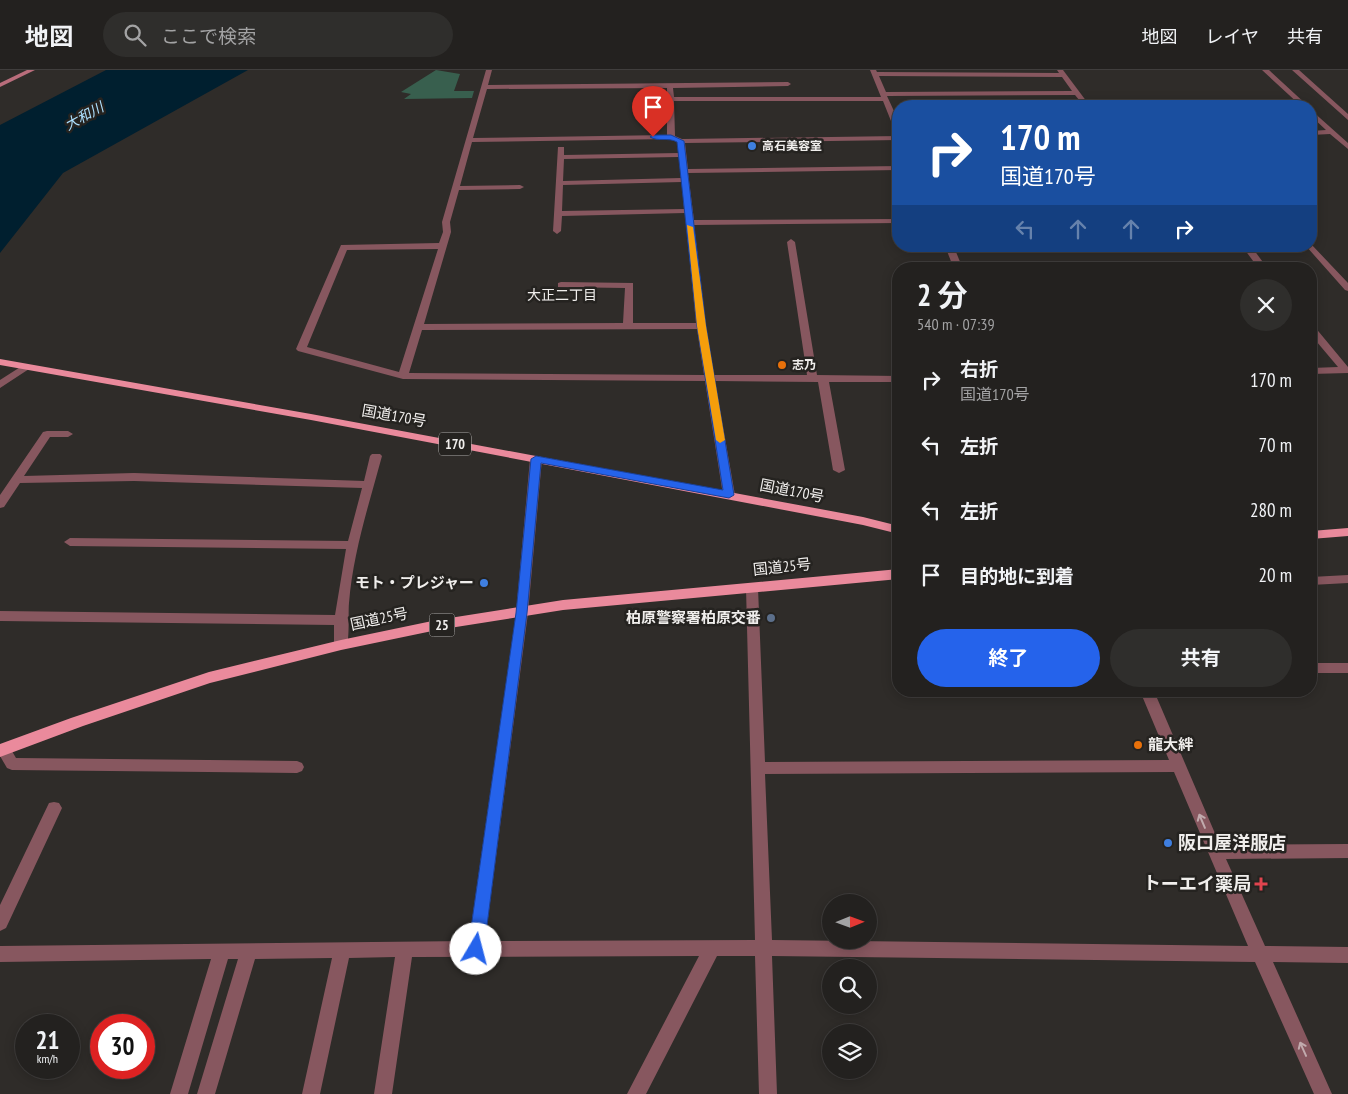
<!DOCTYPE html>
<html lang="ja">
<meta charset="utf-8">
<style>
body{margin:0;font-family:"PT Sans Narrow","Noto Sans JP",sans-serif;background:#2f2e2c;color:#f1f3f6;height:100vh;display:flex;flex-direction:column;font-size:19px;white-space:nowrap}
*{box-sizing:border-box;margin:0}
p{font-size:16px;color:#a3a3a4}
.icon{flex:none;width:28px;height:28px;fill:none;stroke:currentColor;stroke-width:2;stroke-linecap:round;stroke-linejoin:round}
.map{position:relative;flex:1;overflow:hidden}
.details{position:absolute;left:892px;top:192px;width:425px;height:435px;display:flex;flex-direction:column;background:#23211f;border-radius:20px;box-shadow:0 2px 12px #0003,0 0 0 1px #403e3d}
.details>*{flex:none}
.hud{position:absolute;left:892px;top:30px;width:425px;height:152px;border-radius:20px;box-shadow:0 2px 12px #0003,0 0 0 1px #403e3d;background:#1a4fa0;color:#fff;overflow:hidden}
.needle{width:32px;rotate:89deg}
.controls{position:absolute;left:822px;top:824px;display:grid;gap:10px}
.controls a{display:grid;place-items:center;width:55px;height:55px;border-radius:50%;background:#23211f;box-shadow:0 2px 12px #0003,0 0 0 1px #403e3d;font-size:25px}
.speed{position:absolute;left:15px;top:944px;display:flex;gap:10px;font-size:25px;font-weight:700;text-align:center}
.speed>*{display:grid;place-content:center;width:65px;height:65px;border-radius:50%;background:#23211f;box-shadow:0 2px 12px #0003,0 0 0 1px #403e3d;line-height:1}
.speed small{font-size:12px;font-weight:400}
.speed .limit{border:8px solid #d22;background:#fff;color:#111}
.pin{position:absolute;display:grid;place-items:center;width:42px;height:42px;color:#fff;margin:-51px -21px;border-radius:50% 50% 50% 0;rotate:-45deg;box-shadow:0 0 5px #0007}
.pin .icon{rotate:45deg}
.me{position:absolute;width:55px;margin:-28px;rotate:8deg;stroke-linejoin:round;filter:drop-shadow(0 0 4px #0008)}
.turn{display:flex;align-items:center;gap:18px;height:105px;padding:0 25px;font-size:22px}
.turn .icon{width:65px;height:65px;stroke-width:2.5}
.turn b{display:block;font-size:35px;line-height:42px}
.lanes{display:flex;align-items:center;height:48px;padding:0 25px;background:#0003;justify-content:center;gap:25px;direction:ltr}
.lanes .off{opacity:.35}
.round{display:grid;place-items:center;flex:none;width:52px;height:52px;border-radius:26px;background:#2f2e2c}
.overview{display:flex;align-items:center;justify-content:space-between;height:85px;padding:0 25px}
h1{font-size:30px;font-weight:700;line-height:38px}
.button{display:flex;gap:10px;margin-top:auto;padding:10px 25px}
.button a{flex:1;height:58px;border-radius:30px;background:#2563eb;color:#fff;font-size:20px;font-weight:700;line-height:58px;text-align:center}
.button a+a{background:#2f2e2c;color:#f1f3f6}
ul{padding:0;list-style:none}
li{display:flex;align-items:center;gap:15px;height:65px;padding:0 25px}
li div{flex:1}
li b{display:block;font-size:19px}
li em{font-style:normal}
header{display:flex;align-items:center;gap:30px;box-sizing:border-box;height:70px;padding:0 25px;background:#23211f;border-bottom:1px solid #403e3d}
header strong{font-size:24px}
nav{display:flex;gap:28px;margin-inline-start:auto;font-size:18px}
.search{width:350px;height:45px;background:#2f2e2c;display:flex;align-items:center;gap:12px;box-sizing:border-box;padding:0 18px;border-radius:28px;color:#a3a3a4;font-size:19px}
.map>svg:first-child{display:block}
.green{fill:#385f4e}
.water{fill:#001f2f}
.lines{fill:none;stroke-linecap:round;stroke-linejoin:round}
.minor{fill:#87575f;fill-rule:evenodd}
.secondary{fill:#b96d7b;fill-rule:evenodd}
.trunk{fill:#ea8a9c;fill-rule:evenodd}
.oneway{stroke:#c1aaad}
.route{fill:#2563eb;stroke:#184099}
.slow{fill:#f59e0b}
.shop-dot{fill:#3f7fe0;stroke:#252320;stroke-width:2}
.food-dot{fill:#e8710a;stroke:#252320;stroke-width:2}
.service-dot{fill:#5c6f8a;stroke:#252320;stroke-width:2}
.health-dot{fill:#e0444e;stroke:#252320;stroke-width:2}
.labels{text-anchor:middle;stroke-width:5;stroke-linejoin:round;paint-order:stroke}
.far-poi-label{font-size:12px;font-weight:bold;fill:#f0eeec;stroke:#252320;text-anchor:start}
.far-water-label{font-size:14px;font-style:italic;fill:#ade1ff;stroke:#252320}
.far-neighbourhood-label{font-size:14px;fill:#f0eeec;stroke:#252320}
.shield{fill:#252320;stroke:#b3b1af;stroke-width:1}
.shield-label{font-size:14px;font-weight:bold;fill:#f0eeec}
.street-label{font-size:15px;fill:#f0eeec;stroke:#252320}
.poi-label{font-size:15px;font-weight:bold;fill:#f0eeec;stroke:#252320;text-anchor:end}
.near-poi-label{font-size:18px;font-weight:bold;fill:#f0eeec;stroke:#252320;text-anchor:start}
</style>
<header>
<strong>地図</strong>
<div class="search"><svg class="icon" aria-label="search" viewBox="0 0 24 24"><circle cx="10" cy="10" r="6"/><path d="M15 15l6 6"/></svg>ここで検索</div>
<nav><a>地図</a><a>レイヤ</a><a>共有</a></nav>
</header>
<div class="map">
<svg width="1348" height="1024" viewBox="0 0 1348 1024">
<rect width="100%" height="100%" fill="#2f2c29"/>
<path class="green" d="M 436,0 L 460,4 L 454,21 L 474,21 L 472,28 L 404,29 L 411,24 L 401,22 Z"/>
<path class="water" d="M 106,0 L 248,0 L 63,103 L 0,183 L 0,55 Z"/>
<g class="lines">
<path class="minor" d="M 486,0 L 492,0 L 488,15 L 788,12 L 791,14 L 788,16 L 673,18 L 674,27 L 881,27 L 870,0 L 876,0 L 877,2 L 1059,3 L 1057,0 L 1063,0 L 1090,36 L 1084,36 L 1075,25 L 887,26 L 899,52 L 899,63 L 895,61 L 883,31 L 674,31 L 675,66 L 682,69 L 899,66 L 899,70 L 685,73 L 688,99 L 899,96 L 899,100 L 688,103 L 694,150 L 899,149 L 899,153 L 694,155 L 706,256 L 714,305 L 807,305 L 787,172 L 791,169 L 795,172 L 817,305 L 899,306 L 899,312 L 829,312 L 845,400 L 839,403 L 833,400 L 818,312 L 715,311 L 735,425 L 729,429 L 723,425 L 705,311 L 403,309 L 298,281 L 296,279 L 341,175 L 439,173 L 443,162 L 442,152 ZM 879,6 L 1062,7 L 1072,21 L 886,22 ZM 667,18 L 667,65 L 473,68 L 487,19 ZM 670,69 L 677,72 L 679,83 L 564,85 L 564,77 L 558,77 L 553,161 L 557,164 L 561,161 L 562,146 L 685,143 L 696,253 L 633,253 L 633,213 L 561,212 L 558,213 L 558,217 L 625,218 L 623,253 L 424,254 L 451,162 L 450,152 L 459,120 L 520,119 L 524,117 L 520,115 L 460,116 L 472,72 ZM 679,87 L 681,108 L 563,111 L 564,89 ZM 682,112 L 684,139 L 562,141 L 563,115 ZM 438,179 L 399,302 L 307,277 L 347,180 ZM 697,259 L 704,305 L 409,303 L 422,260 Z
M 1262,0 L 1269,0 L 1308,36 L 1301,36 Z
M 1292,0 L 1299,0 L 1348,44 L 1348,50 Z
M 1311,40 L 1348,73 L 1348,79 L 1330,64 L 1311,65 L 1311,61 L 1326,60 L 1311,46 Z
M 1311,174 L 1348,213 L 1348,221 L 1345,220 L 1306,176 L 1311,176 Z
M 945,176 L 1038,176 L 1039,178 L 1035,181 L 956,182 L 963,199 L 954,199 Z
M 1242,176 L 1251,176 L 1268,199 L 1259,199 Z
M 1311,255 L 1314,256 L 1348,297 L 1348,303 L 1311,304 L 1311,298 L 1338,297 L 1311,265 Z
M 25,294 L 29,295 L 29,299 L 0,318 L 0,310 Z
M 47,361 L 68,361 L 73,364 L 68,367 L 50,367 L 24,406 L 134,403 L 364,411 L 370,386 L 372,384 L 380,384 L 382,386 C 369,434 353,483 349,533 C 348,543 350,570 346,578 L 336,578 L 334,575 L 334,555 L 0,551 L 0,541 L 335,545 L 346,479 L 70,476 L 64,472 L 70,468 L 348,471 L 362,418 L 134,411 L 20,413 L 4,437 L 0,438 L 0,425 L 43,362 Z
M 536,386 L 542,389 L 528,543 L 485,871 L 755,870 L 746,518 L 752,514 L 758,518 L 765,692 L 1169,690 L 1140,621 L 1154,621 L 1220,775 L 1348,774 L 1348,788 L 1226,789 L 1265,876 L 1348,877 L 1348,893 L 1273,892 L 1332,1024 L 1314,1024 L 1255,892 L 772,886 L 777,1024 L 759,1024 L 755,886 L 717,886 L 646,1024 L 627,1024 L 699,886 L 412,887 L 392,1024 L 374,1024 L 395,887 L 349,888 L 320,1024 L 302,1024 L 332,888 L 255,889 L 215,1024 L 197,1024 L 238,889 L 228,889 L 188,1024 L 170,1024 L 211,889 L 0,892 L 0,876 L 469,871 L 516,543 L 530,389 ZM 1174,702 L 1248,876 L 772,870 L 765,704 Z
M 1348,505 L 1348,513 L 1311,515 L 1311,507 Z
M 1311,593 L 1348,593 L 1348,603 L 1311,603 Z
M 4,674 L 9,676 L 16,688 L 297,691 L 302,693 L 304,697 L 302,701 L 297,703 L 12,700 L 7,698 L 0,686 L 0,676 Z
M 54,732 L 59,733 L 62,738 L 6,858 L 0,861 L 0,835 L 49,733 Z"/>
<path class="secondary" d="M 27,0 L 35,0 L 0,17 L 0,13 Z"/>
<path class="trunk" d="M 0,289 L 311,344 L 863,447 L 899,456 L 899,464 L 863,455 L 311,350 L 0,295 Z
M 1348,458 L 1348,466 L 1311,469 L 1311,461 Z
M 899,499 L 899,509 L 563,540 L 437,560 L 341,580 L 210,613 L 83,656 L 0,687 L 0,674 L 71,648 L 209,602 L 341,570 L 437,550 L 563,530 Z"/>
</g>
<defs><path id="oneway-shaft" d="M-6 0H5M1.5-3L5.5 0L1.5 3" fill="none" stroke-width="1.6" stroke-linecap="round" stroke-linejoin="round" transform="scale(1.25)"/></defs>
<g class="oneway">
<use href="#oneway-shaft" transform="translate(1202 751) rotate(-113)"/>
<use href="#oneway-shaft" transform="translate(1303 979) rotate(-114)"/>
</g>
<path class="route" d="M 671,65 L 684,71 L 706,256 L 734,425 L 729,428 L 541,393 L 527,543 L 484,879 L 481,884 L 476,886 L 471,884 L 468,879 L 516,543 L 531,389 L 536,386 L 723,420 L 697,256 L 677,72 C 668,67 658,72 650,67 L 653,65 Z"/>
<path class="slow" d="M 687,155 L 693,157 L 706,256 L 725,370 L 720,373 L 716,370 L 697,256 Z"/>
<g class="shop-dot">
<circle cx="752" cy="76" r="5"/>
<circle cx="484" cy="513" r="5"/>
<circle cx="1168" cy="773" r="5"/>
</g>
<g class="food-dot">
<circle cx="782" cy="295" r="5"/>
<circle cx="1138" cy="675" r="5"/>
</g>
<circle class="service-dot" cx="771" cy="548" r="5"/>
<path class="health-dot" d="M1258.5 806.5h5v5h5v5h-5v5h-5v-5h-5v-5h5z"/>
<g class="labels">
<g class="far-poi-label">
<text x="762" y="80">高石美容室</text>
<text x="792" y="299">志乃</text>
</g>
<g class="far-water-label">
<text transform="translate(84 46) rotate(-29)" y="5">大和川</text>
</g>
<g class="far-neighbourhood-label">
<text x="562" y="230">大正二丁目</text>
</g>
<g class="shield">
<rect x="439" y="362.5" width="32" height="23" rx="4"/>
<rect x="429.5" y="543.5" width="25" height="23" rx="4"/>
</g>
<g class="shield-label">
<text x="455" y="379">170</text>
<text x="442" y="560">25</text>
</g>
<g class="street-label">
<text transform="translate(394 346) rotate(10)" y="5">国道170号</text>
<text transform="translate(792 421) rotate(11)" y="5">国道170号</text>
<text transform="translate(782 497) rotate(-6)" y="5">国道25号</text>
<text transform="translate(379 549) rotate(-12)" y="5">国道25号</text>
</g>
<g class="poi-label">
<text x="474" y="518">モト・プレジャー</text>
<text x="761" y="553">柏原警察署柏原交番</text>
<text x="1148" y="680" text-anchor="start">龍大絆</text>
</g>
<g class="near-poi-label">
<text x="1178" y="779">阪口屋洋服店</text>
<text x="1251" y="820" text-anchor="end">トーエイ薬局</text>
</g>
</g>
</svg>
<div class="controls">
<a><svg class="needle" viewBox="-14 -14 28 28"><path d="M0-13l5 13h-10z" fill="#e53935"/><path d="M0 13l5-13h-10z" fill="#a3a3a4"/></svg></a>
<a><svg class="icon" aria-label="search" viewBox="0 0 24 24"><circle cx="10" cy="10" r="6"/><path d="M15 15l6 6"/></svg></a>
<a><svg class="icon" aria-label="layers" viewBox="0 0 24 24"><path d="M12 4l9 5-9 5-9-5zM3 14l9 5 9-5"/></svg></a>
</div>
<div class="speed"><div>21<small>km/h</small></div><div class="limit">30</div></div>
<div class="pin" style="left:653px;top:67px;background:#d93025"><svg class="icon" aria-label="arrive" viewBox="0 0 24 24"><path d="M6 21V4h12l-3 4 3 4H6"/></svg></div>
<svg class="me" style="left:476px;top:879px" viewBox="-20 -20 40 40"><circle r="19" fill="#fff"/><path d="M0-13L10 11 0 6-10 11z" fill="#2563eb"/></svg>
<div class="hud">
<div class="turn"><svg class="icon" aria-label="right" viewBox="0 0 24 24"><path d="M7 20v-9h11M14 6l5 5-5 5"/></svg><div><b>170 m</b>国道170号</div></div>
<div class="lanes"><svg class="icon off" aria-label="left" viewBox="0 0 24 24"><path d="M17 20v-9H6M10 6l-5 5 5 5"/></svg><svg class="icon off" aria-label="ahead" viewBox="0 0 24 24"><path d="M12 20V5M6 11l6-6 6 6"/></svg><svg class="icon off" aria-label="ahead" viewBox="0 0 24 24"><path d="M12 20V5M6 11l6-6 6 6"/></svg><svg class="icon" aria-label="right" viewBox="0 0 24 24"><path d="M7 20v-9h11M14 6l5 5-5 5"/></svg></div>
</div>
<section class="details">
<div class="overview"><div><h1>2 分</h1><p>540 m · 07:39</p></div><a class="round"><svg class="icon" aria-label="close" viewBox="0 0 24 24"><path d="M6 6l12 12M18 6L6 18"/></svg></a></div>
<ul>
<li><svg class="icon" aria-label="right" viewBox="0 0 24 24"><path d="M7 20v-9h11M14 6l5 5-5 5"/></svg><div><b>右折</b><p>国道170号</p></div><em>170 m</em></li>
<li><svg class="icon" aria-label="left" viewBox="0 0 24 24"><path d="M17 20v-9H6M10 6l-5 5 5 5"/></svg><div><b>左折</b></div><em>70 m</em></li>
<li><svg class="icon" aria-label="left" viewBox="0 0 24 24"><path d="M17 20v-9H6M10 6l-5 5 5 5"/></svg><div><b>左折</b></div><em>280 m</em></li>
<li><svg class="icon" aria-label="arrive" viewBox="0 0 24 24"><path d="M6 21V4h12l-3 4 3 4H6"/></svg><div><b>目的地に到着</b></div><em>20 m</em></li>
</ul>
<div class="button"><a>終了</a><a>共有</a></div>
</section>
</div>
